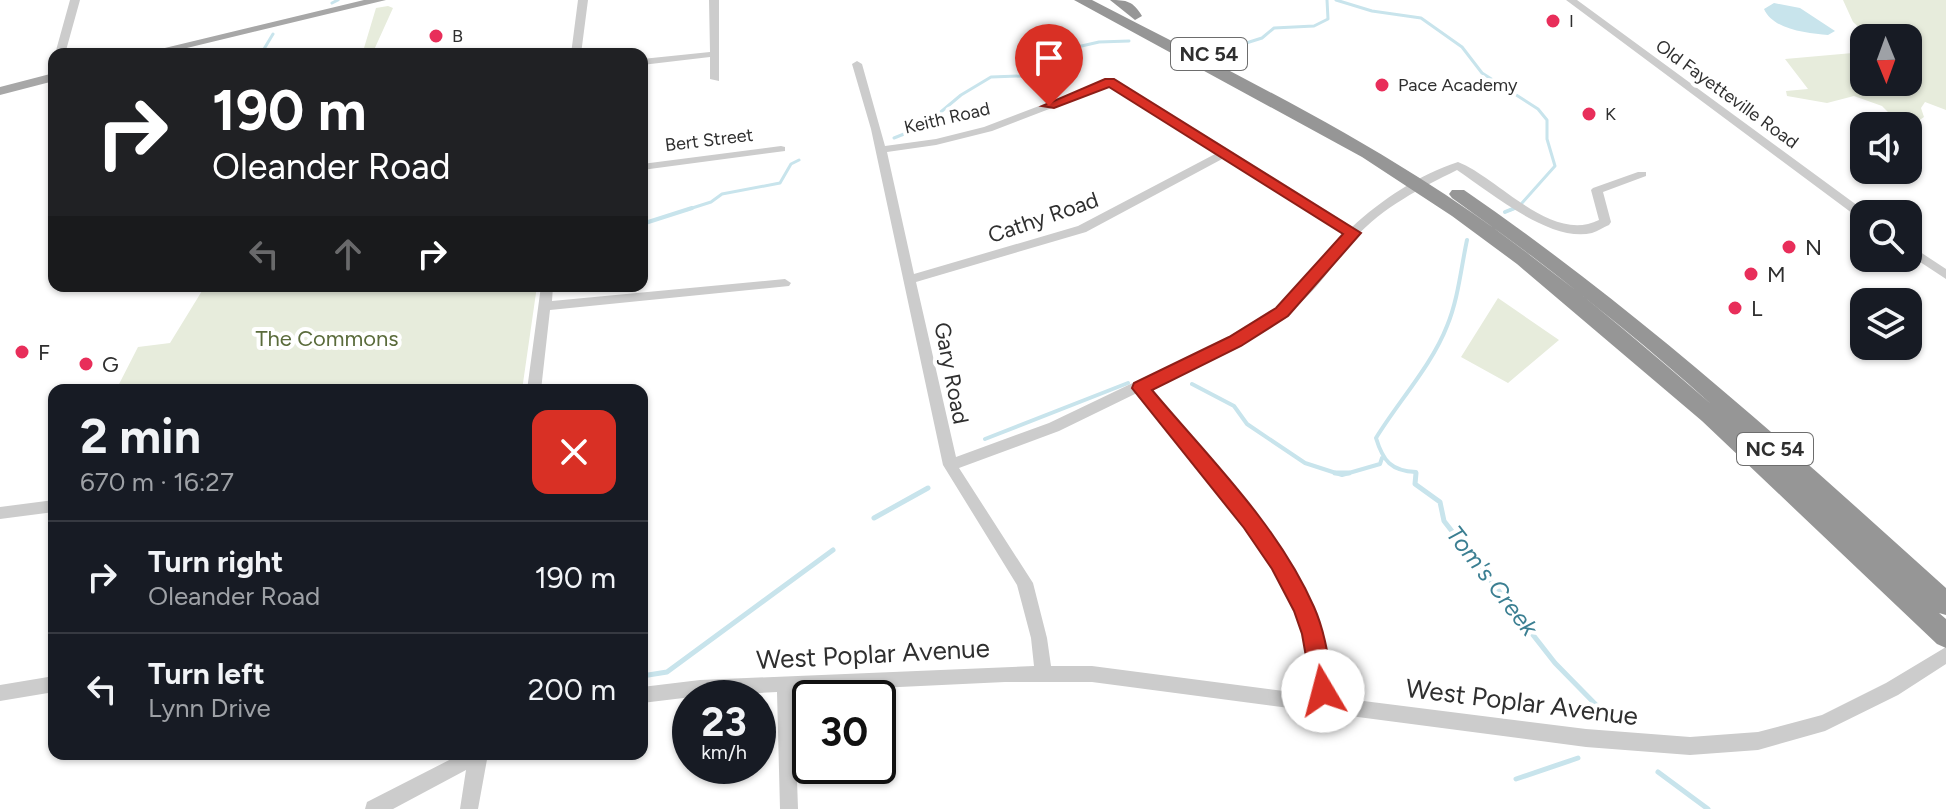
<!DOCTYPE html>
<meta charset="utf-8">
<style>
body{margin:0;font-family:Figtree,sans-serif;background:#242831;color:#f1f3f6;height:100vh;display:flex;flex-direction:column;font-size:30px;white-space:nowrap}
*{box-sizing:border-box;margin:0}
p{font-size:26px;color:#9ea1a6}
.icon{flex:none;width:44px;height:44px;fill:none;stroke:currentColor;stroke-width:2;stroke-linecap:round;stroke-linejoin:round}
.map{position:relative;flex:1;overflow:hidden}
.sheet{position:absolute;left:48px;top:384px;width:600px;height:376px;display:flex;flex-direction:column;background:#171b24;border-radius:16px;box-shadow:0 2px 6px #0004}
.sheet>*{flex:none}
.guide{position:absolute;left:48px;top:48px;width:600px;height:244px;border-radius:16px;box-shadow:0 2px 6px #0004;background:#202124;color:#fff;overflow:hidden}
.needle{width:52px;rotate:179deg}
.fabs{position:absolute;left:1850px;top:24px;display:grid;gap:16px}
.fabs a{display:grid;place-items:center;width:72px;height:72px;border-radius:16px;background:#171b24;box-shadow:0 2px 6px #0004;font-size:40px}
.speed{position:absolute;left:672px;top:680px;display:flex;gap:16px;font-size:40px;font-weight:700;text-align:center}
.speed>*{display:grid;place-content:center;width:104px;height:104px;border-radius:50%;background:#171b24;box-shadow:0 2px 6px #0004;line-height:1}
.speed small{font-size:20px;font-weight:400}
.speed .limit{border:4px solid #111;border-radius:12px;background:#fff;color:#111}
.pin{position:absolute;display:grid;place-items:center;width:68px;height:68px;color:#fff;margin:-82px -34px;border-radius:50% 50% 50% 0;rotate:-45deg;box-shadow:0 0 8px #0007}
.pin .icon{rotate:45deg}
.me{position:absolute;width:88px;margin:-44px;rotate:352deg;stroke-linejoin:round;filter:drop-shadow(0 0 6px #0008)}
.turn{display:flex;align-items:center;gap:28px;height:168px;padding:0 32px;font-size:36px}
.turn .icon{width:104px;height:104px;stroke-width:2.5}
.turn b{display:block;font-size:56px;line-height:68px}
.lanes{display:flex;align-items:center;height:76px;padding:0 32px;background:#0003;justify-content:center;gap:40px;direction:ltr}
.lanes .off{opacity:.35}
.round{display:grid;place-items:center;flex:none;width:84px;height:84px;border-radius:16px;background:#242831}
.head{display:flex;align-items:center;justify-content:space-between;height:136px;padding:0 32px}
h1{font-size:48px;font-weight:700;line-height:60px}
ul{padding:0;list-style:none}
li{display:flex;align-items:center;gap:24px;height:112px;padding:0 32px;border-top:2px solid #363941}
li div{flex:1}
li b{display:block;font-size:30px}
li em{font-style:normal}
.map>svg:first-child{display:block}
.green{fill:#e7ecdc}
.water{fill:#c8e4ec}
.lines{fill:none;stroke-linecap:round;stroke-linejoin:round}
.stream-far2{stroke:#c8e4ec;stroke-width:3}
.stream-far1{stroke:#c8e4ec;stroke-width:4}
.stream{stroke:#c8e4ec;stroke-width:5}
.minor{fill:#ccc;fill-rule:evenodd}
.major{fill:#a7a7a7;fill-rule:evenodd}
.highway{fill:#969696;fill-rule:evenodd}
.route{fill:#d93025;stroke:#8d1f18;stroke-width:2}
.poi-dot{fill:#e82e5a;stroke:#fff;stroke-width:3}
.labels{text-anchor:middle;stroke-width:8;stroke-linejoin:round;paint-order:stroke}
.far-poi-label{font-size:18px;fill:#2f2f2f;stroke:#fff;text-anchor:start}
.far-street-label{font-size:18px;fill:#2f2f2f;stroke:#fff}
.shield{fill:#fff;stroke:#6d6d6d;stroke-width:2}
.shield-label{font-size:20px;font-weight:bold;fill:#2f2f2f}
.street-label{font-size:22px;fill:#2f2f2f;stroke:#fff}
.poi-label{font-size:22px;fill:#2f2f2f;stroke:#fff;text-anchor:start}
.park-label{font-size:22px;fill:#5a6b3b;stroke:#fff}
.water-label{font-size:24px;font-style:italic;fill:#3b7f92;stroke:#fff}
.near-street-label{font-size:26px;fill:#2f2f2f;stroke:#fff}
</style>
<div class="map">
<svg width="1946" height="809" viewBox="0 0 1946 809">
<rect width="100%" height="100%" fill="#fff"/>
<path class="green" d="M 1843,0 L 1946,0 L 1946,110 L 1925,102 L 1921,108 L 1924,117 L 1915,123 L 1875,124 L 1875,120 L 1889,113 L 1882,106 L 1854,96 L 1827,103 L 1787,96 L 1786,91 L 1808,89 L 1785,59 L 1864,52 L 1864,82 L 1908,82 L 1908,38 L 1871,38 L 1853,22 Z
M 388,6 L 393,8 L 374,50 L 364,54 L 344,54 L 364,48 L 376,8 Z
M 205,286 L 537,286 L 522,390 L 116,390 L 138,347 L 170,343 Z
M 1498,298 L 1559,340 L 1508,383 L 1461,357 Z"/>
<path class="water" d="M 1774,3 L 1800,8 L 1835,31 L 1828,35 C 1808,33 1773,30 1764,9 Z"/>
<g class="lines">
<path class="stream-far2" d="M 1336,0 L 1372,11 L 1421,18 L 1462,47 L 1482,73 L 1538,109 L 1547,120 L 1547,139 L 1555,166 L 1522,203
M 332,3 L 338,0
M 1229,44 L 1243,44 L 1262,38 L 1274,28 L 1314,26 L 1328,19 L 1327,0
M 261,54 L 273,34
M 894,138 L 924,126 L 961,95 L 991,77 L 1021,76 L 1045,56 L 1064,50 L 1099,42 L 1129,41
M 686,210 L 711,202 L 722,194 L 780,183 L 791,164 L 799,160
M 1510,210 L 1515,208"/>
<path class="stream-far1" d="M 1505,212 L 1515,208
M 642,224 L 692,208
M 1192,384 L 1234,406 L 1247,424 L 1305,463 L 1342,475
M 985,439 L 1128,383
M 1342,475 L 1380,464 L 1382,458
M 1416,475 L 1416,472 C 1391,471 1383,461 1376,438 C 1398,402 1432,365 1447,326 C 1458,300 1461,268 1467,240"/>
<path class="stream" d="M 1335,473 L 1349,473
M 1416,473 L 1415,484 L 1440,502 L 1444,521 L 1555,663 L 1607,716
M 874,518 L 928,488
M 642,676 L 667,672 L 833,550
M 1658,772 L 1708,809
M 1516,779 L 1578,758"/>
<path class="minor" d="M 70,0 L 80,0 L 65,54 L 55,54 Z
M 578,0 L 588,0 L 581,54 L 571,54 Z
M 709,0 L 719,0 L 719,81 L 710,79 L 710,57 L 642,65 L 642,59 L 710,52 Z
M 1566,0 L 1577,0 L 1869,214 L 1864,214 L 1864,220 L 1860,219 Z
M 857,61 L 862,64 L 885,146 L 936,139 L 984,127 L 1110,79 L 1352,227 C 1381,200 1420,174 1458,162 C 1499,178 1551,244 1599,220 L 1591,190 L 1593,188 L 1638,172 L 1646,172 L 1646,176 L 1603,192 L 1611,222 L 1609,225 C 1604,227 1598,231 1592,233 C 1550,243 1490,192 1457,170 C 1421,188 1383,207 1355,238 C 1337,259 1321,285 1299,304 C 1256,341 1200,362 1148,387 C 1228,477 1322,571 1332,697 L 1586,729 L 1690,737 L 1758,732 L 1822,715 L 1886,683 L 1946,647 L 1946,664 L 1898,695 L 1825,731 L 1758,750 L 1690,755 L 1586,747 L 1092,682 L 1005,682 L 794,692 L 798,809 L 780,809 L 777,692 L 700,696 L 642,703 L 642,687 L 700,680 L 1034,666 L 1031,638 L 1017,585 L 943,465 L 871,129 L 852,64 ZM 1109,86 L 1217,153 L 1078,226 L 914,274 L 887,152 L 936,145 L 992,131 ZM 1224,158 L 1346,234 L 1292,296 L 1254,325 L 1049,423 L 956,457 L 916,282 L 1086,232 ZM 1137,393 C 1193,457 1269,536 1299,616 C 1309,642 1313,668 1315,695 L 1092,666 L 1051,666 L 1047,638 L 1033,583 L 959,468 L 1059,431 Z
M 781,146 L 785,147 L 785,151 L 642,170 L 642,164 Z
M 1908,244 L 1946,269 L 1946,279 L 1908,254 Z
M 785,279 L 791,283 L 789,286 L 550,310 L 541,390 L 527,390 L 541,286 L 553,286 L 552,301 Z
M 54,500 L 54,512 L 0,519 L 0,507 Z
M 54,676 L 54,692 L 0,701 L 0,685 Z
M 461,754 L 488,754 L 478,809 L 460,809 L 466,770 L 393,809 L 365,809 L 367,802 Z"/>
<path class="major" d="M 364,0 L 386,0 L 162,54 L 140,54 Z
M 54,73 L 54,81 L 0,95 L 0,87 Z"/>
<path class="highway" d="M 1074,0 L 1092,0 C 1202,57 1313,111 1418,177 C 1523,243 1618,323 1711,404 C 1629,330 1542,262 1452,198 L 1449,194 L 1452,190 L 1464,190 C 1637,309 1791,448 1946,588 L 1946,615 L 1939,613 L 1946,619 L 1946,648 L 1937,644 L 1702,421 L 1517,264 L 1452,216 L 1362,157 Z
M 1110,0 C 1127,0 1133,1 1142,16 L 1135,20 Z"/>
</g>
<path class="route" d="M 1105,79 L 1114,79 L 1361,233 L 1288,316 L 1241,346 L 1152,390 C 1209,458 1278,525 1314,607 C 1326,634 1329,663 1334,691 L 1331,699 L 1323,702 L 1315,699 L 1312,691 L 1302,634 L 1294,611 L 1272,569 L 1244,528 L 1132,388 L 1134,383 L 1229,337 L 1276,308 L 1343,234 L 1109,87 L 1054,108 L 1042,106 Z"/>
<g class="poi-dot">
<circle cx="1553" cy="21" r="8"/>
<circle cx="436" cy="36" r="8"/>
<circle cx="1382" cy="85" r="8"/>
<circle cx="1589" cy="114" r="8"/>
<circle cx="1789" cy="247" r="8"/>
<circle cx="1751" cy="274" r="8"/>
<circle cx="1735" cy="308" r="8"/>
<circle cx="22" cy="352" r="8"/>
<circle cx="86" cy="364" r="8"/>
</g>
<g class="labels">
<g class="far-poi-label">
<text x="1569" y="27">I</text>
<text x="452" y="42">B</text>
<text x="1398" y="91">Pace Academy</text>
<text x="1605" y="120">K</text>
</g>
<g class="far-street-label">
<text transform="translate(1727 94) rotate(36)" y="6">Old Fayetteville Road</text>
<text transform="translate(947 118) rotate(-13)" y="6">Keith Road</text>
<text transform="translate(709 140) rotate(-7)" y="6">Bert Street</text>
</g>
<g class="shield">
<rect x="1171" y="38" width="76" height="32" rx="6"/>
<rect x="1737" y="433" width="76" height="32" rx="6"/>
</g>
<g class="shield-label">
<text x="1209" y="61">NC 54</text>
<text x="1775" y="456">NC 54</text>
</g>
<g class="street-label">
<text transform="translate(1043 217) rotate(-19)" y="8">Cathy Road</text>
<text transform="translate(952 373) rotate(79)" y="8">Gary Road</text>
</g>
<g class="poi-label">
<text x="1805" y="255">N</text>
<text x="1767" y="282">M</text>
<text x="1751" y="316">L</text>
<text x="38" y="360">F</text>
<text x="102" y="372">G</text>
</g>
<g class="park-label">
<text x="327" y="346">The Commons</text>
</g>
<g class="water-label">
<text transform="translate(1492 581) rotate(52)" y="8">Tom's Creek</text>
</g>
<g class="near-street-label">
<text transform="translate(873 654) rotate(-3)" y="9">West Poplar Avenue</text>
<text transform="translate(1522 702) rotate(7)" y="9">West Poplar Avenue</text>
</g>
</g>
</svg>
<div class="fabs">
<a><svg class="needle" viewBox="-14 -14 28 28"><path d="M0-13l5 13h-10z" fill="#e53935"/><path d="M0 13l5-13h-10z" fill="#9ea1a6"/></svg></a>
<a><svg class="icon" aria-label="sound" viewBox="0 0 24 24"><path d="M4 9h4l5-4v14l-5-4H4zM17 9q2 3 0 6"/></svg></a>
<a><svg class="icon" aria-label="search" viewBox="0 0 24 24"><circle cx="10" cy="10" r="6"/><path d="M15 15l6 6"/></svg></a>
<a><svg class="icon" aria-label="layers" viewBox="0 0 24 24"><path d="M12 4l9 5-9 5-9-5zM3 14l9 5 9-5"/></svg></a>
</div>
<div class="speed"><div>23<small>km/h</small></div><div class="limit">30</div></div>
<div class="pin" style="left:1049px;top:106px;background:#d93025"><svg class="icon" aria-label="arrive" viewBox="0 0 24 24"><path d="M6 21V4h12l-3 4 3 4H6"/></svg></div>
<svg class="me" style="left:1323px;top:691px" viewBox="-20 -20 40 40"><circle r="19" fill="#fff"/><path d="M0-13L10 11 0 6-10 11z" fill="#d93025"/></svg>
<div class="guide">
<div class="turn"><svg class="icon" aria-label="right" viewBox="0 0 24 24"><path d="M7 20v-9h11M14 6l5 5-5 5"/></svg><div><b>190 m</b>Oleander Road</div></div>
<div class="lanes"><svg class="icon off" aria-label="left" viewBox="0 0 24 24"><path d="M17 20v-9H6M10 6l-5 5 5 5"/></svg><svg class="icon off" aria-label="ahead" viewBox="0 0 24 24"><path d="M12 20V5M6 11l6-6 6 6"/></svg><svg class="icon" aria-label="right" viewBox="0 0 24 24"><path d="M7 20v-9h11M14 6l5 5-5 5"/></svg></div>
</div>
<section class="sheet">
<div class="head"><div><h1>2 min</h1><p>670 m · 16:27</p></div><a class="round" style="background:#d93025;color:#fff"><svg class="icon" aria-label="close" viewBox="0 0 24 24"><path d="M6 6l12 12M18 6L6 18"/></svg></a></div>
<ul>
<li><svg class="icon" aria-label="right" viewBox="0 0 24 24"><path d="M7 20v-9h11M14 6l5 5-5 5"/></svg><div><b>Turn right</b><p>Oleander Road</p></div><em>190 m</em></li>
<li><svg class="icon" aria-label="left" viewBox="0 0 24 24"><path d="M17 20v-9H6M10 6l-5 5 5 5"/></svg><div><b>Turn left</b><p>Lynn Drive</p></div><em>200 m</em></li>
</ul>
</section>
</div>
